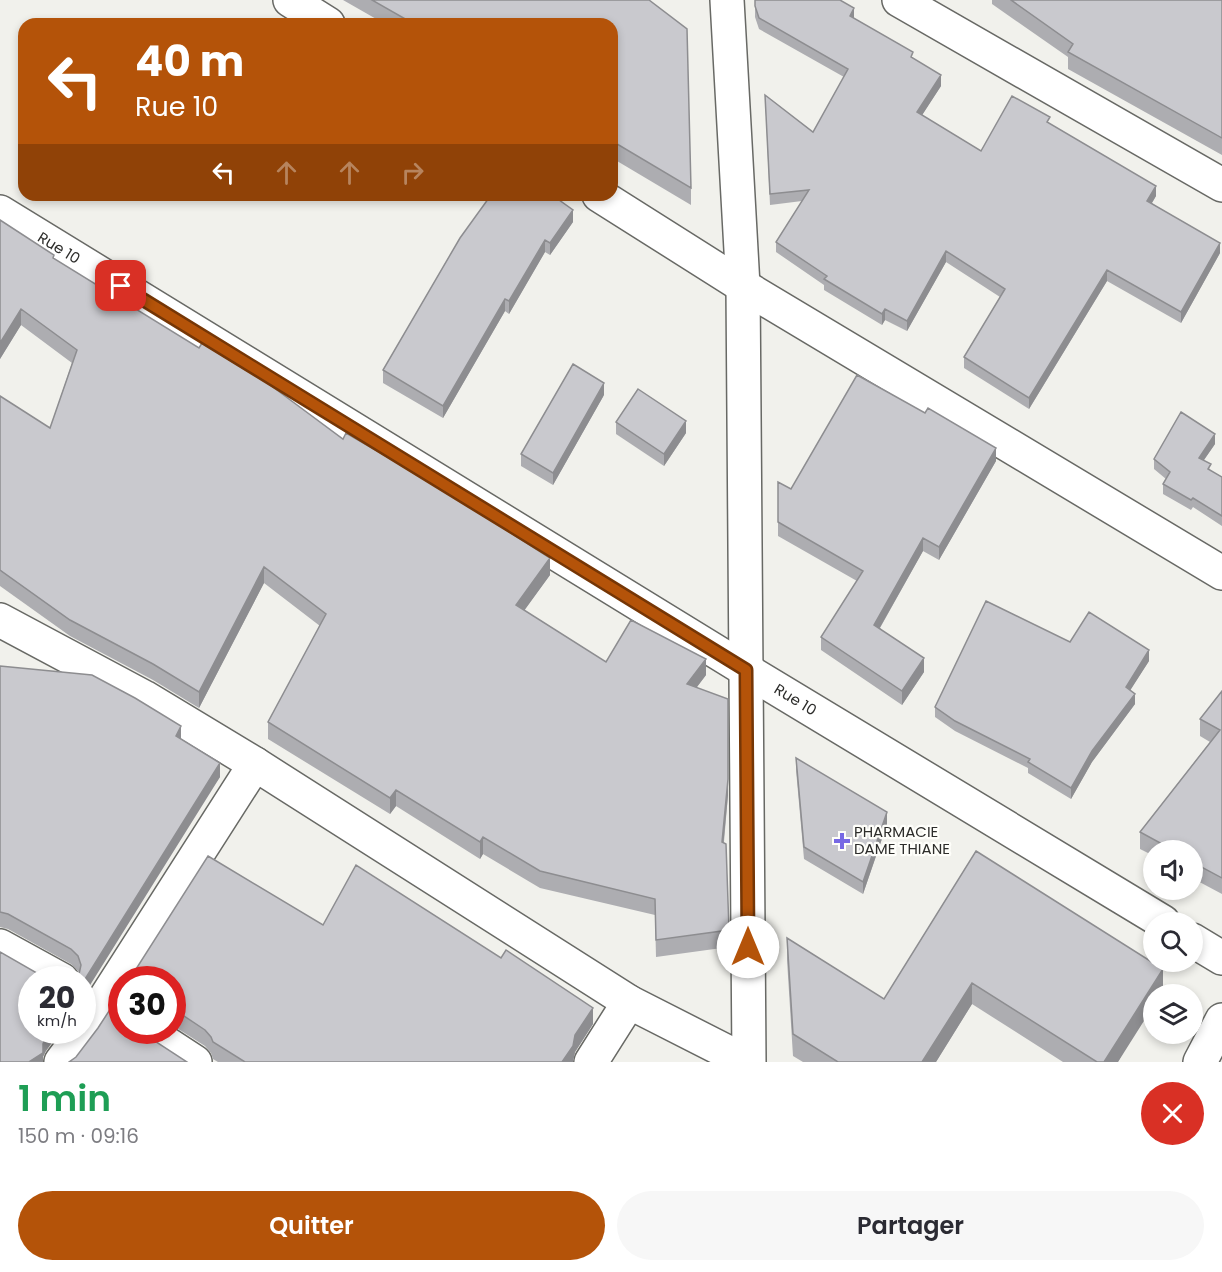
<!DOCTYPE html>
<html lang="fr">
<meta charset="utf-8">
<style>
body{margin:0;font-family:Poppins,sans-serif;background:#f7f7f7;color:#2b2b33;height:100vh;display:flex;flex-direction:column;font-size:22px;white-space:nowrap}
*{box-sizing:border-box;margin:0}
p{font-size:20px;color:#7c7c81}
.icon{flex:none;width:33px;height:33px;fill:none;stroke:currentColor;stroke-width:2;stroke-linecap:round;stroke-linejoin:round}
.map{position:relative;height:1062px;overflow:hidden}
.details{display:flex;flex-direction:column;background:#fff;flex:1}
.details>*{flex:none}
.top-card{position:absolute;left:18px;top:18px;width:600px;height:183px;border-radius:18px;box-shadow:0 3px 9px #0003;background:#b45309;color:#fff;overflow:hidden}
.fabs{position:absolute;left:1143px;top:840px;display:grid;gap:12px}
.fabs a{display:grid;place-items:center;width:60px;height:60px;border-radius:50%;background:#fff;box-shadow:0 3px 9px #0003;font-size:30px}
.speed{position:absolute;left:18px;top:966px;display:flex;gap:12px;font-size:30px;font-weight:700;text-align:center}
.speed>*{display:grid;place-content:center;width:78px;height:78px;border-radius:50%;background:#fff;box-shadow:0 3px 9px #0003;line-height:1}
.speed small{font-size:15px;font-weight:400}
.speed .limit{border:9px solid #d22;background:#fff;color:#111}
.pin{position:absolute;display:grid;place-items:center;width:51px;height:51px;color:#fff;margin:-26px;border-radius:12px;box-shadow:0 3px 9px #0006}
.me{position:absolute;width:66px;margin:-33px;rotate:0deg;stroke-linejoin:round;filter:drop-shadow(0 0 4px #0008)}
.turn{display:flex;align-items:center;gap:21px;height:126px;padding:0 18px;font-size:27px}
.turn .icon{width:78px;height:78px;stroke-width:2.5}
.turn b{display:block;font-size:42px;line-height:51px}
.lanes{display:flex;align-items:center;height:57px;padding:0 18px;background:#0003;justify-content:center;gap:30px;direction:ltr}
.lanes .off{opacity:.35}
.round{display:grid;place-items:center;flex:none;width:63px;height:63px;border-radius:32px;background:#f7f7f7}
.summary{display:flex;align-items:center;justify-content:space-between;height:102px;padding:0 18px}
h1{font-size:36px;font-weight:600;line-height:45px;color:#1e9e55}
.cta{display:flex;gap:12px;margin-top:auto;padding:12px 18px}
.cta a{flex:1;height:69px;border-radius:36px;background:#b45309;color:#fff;font-size:24px;font-weight:600;line-height:69px;text-align:center}
.cta a+a{background:#f7f7f7;color:#2b2b33}
.map>svg:first-child{display:block}
.lines{fill:none;stroke-linecap:round;stroke-linejoin:round}
.minor-casing{stroke:#686965;stroke-width:36}
.minor{stroke:#fff;stroke-width:33}
.wall{fill:#adadb1}
.shaded-wall{fill:#8d8d90}
.building{fill:#c9c9ce;stroke:#8d8d90;stroke-width:1.5}
.route-casing{stroke:#753606;stroke-width:15}
.route{stroke:#b45309;stroke-width:10}
.poi-dot{fill:#7769e4;stroke:#fefefa;stroke-width:2}
.labels{text-anchor:middle;stroke-width:4.5;stroke-linejoin:round;paint-order:stroke}
.street-label{font-size:15px;fill:#2d2d2b;stroke:#fefefa}
.poi-label{font-size:15px;fill:#2d2d2b;stroke:#fefefa;text-anchor:start}
</style>
<div class="map">
<svg width="1222" height="1062" viewBox="0 0 1222 1062">
<rect width="100%" height="100%" fill="#f1f1ec"/>
<g class="lines">
<g class="minor-casing">
<g id="minor">
<path d="M 290,0 L 328,24"/>
<path d="M 727,0 L 743,286 L 749,1062"/>
<path d="M 899,0 L 1222,185"/>
<path d="M 599,195 L 743,286 L 1222,573"/>
<path id="s1" d="M 0,212 L 746,670 L 1163,922"/>
<path d="M 0,620 L 144,697 L 255,764 L 629,1002 L 747,1062"/>
<path d="M 1192,940 L 1222,958"/>
<path d="M 0,946 L 62,980"/>
<path d="M 146,1030 L 195,1062"/>
<path d="M 61,1062 L 83,1033 L 255,764"/>
<path d="M 591,1062 L 629,1002"/>
<path d="M 1200,1062 L 1222,1020"/>
</g>
</g>
<use href="#minor" class="minor"/>
</g>
<path class="wall" d="M 343,0 L 649,0 L 691,188 L 691,205 L 612,158 L 612,24 L 385,24 Z
M 755,0 L 854,18 L 913,58 L 941,86 L 922,115 L 981,151 L 1050,124 L 1156,196 L 1152,203 L 1220,253 L 1181,323 L 1107,281 L 1029,409 L 964,368 L 964,357 L 1000,297 L 946,262 L 907,331 L 885,320 L 882,325 L 824,290 L 824,285 L 776,252 L 776,242 L 802,201 L 770,205 L 765,95 L 813,132 L 844,77 L 759,29 L 755,17 Z
M 992,0 L 1222,0 L 1222,155 L 1068,69 L 1068,57 L 992,4 Z
M 0,220 L 54,259 L 343,439 L 550,575 L 524,610 L 606,662 L 706,675 L 697,687 L 728,795 L 724,842 L 729,930 L 729,947 L 656,957 L 655,915 L 540,888 L 483,854 L 480,859 L 396,806 L 390,814 L 268,739 L 268,722 L 320,626 L 264,583 L 199,708 L 153,680 L 70,636 L 0,586 L 0,396 L 50,428 L 72,363 L 21,325 L 0,359 Z
M 573,222 L 550,255 L 545,252 L 509,314 L 505,311 L 443,418 L 383,383 L 383,370 L 460,238 Z
M 604,395 L 553,485 L 521,466 L 521,454 Z
M 616,422 L 686,433 L 664,466 L 616,434 Z
M 1215,444 L 1204,460 L 1211,471 L 1222,477 L 1222,526 L 1193,507 L 1191,510 L 1163,494 L 1163,484 L 1166,479 L 1154,469 L 1154,459 Z
M 996,461 L 939,560 L 923,551 L 880,628 L 924,672 L 902,705 L 821,650 L 821,637 L 857,581 L 778,536 L 778,482 L 791,489 Z
M 1149,661 L 1130,690 L 1135,704 L 1092,762 L 1071,799 L 1028,773 L 1028,768 L 955,731 L 935,717 L 935,707 Z
M 0,666 L 181,739 L 220,777 L 79,973 L 78,971 L 71,964 L 8,929 L 0,927 Z
M 1222,691 L 1222,894 L 1192,878 L 1192,850 L 1154,850 L 1154,856 L 1140,849 L 1140,832 L 1210,742 L 1200,736 L 1200,719 Z
M 796,758 L 887,824 L 863,894 L 804,859 L 796,770 Z
M 976,851 L 1163,990 L 1160,994 L 1154,994 L 1118,1062 L 1063,1062 L 972,1004 L 936,1062 L 803,1062 L 793,1056 L 787,960 L 787,938 L 884,999 Z
M 323,925 L 593,1024 L 575,1052 L 573,1062 L 218,1062 L 213,1059 L 211,1053 L 205,1046 L 172,1025 L 172,980 Z"/>
<path class="shaded-wall" d="M 854,8 L 854,19 L 850,16 Z
M 941,75 L 941,86 L 917,123 L 917,112 Z
M 1156,186 L 1156,196 L 1147,211 L 1147,201 Z
M 573,210 L 573,222 L 550,255 L 550,243 Z
M 545,240 L 545,252 L 509,314 L 509,301 Z
M 1220,243 L 1220,253 L 1181,323 L 1181,312 Z
M 946,251 L 946,262 L 907,331 L 907,321 Z
M 1107,270 L 1107,281 L 1029,409 L 1029,398 Z
M 505,299 L 505,311 L 443,418 L 443,406 Z
M 21,309 L 21,325 L 0,359 L 0,343 Z
M 885,309 L 885,320 L 882,325 L 882,314 Z
M 604,383 L 604,395 L 553,485 L 553,473 Z
M 686,421 L 686,433 L 664,466 L 664,454 Z
M 1215,434 L 1215,444 L 1199,467 L 1199,458 Z
M 996,448 L 996,461 L 939,560 L 939,547 Z
M 923,538 L 923,551 L 874,638 L 874,625 Z
M 550,558 L 550,575 L 516,622 L 516,605 Z
M 264,567 L 264,583 L 199,708 L 199,692 Z
M 1149,650 L 1149,661 L 1126,697 L 1126,687 Z
M 924,658 L 924,672 L 902,705 L 902,691 Z
M 706,659 L 706,675 L 687,700 L 687,684 Z
M 1135,694 L 1135,704 L 1092,762 L 1071,799 L 1071,788 L 1092,751 Z
M 181,726 L 181,741 L 176,736 Z
M 220,763 L 220,777 L 82,998 L 82,984 Z
M 728,779 L 728,795 L 722,858 L 722,842 Z
M 396,790 L 396,806 L 390,814 L 390,798 Z
M 887,812 L 887,824 L 863,894 L 863,882 Z
M 483,837 L 483,854 L 480,859 L 480,842 Z
M 1163,969 L 1163,990 L 1160,994 L 1154,994 L 1154,1005 L 1118,1062 L 1104,1062 Z
M 972,983 L 972,1004 L 936,1062 L 922,1062 Z
M 593,1008 L 593,1024 L 575,1052 L 573,1062 L 562,1062 L 575,1035 Z
M 50,1030 L 61,1030 L 46,1051 L 43,1057 L 43,1062 L 29,1062 L 43,1044 L 46,1036 Z"/>
<path class="building" d="M 372,0 L 649,0 L 687,29 L 691,188 L 612,141 L 612,24 L 414,24 Z
M 755,0 L 840,0 L 854,8 L 850,16 L 913,52 L 911,57 L 941,75 L 917,112 L 981,151 L 1012,96 L 1050,117 L 1047,122 L 1156,186 L 1147,201 L 1220,243 L 1181,312 L 1107,270 L 1029,398 L 964,357 L 1005,289 L 946,251 L 907,321 L 885,309 L 882,314 L 824,279 L 827,276 L 776,242 L 809,190 L 770,194 L 765,95 L 813,132 L 848,69 L 759,18 L 755,6 Z
M 1011,0 L 1222,0 L 1222,138 L 1068,52 L 1073,44 Z
M 491,195 L 552,195 L 573,210 L 550,243 L 545,240 L 509,301 L 505,299 L 443,406 L 383,370 L 460,238 Z
M 0,220 L 54,255 L 53,258 L 199,348 L 202,343 L 249,372 L 250,371 L 258,376 L 343,439 L 346,433 L 436,485 L 550,558 L 516,605 L 606,662 L 631,620 L 706,659 L 687,684 L 728,699 L 728,779 L 722,842 L 726,844 L 729,930 L 656,940 L 655,899 L 540,871 L 483,837 L 480,842 L 396,790 L 390,798 L 268,722 L 326,614 L 264,567 L 199,692 L 153,664 L 70,620 L 0,570 L 0,396 L 50,428 L 77,350 L 21,309 L 0,343 Z
M 573,364 L 604,383 L 553,473 L 521,454 Z
M 857,375 L 925,413 L 928,408 L 996,448 L 939,547 L 923,538 L 874,625 L 924,658 L 902,691 L 821,637 L 863,571 L 778,522 L 778,482 L 791,489 Z
M 638,389 L 686,421 L 664,454 L 616,422 Z
M 1181,412 L 1215,434 L 1199,458 L 1211,464 L 1208,469 L 1222,477 L 1222,516 L 1193,498 L 1191,500 L 1163,484 L 1170,472 L 1154,459 Z
M 986,601 L 1070,642 L 1089,612 L 1149,650 L 1126,687 L 1135,694 L 1092,751 L 1071,788 L 1028,762 L 1030,759 L 955,721 L 935,707 Z
M 0,666 L 92,675 L 135,698 L 181,726 L 176,736 L 220,763 L 82,984 L 82,980 L 73,980 L 79,974 L 81,965 L 78,956 L 71,949 L 8,914 L 0,912 Z
M 1222,691 L 1222,878 L 1192,862 L 1192,850 L 1173,850 L 1140,832 L 1220,730 L 1200,719 Z
M 796,758 L 887,812 L 863,882 L 804,847 Z
M 976,851 L 1163,969 L 1104,1062 L 1097,1062 L 972,983 L 922,1062 L 838,1062 L 793,1034 L 787,938 L 884,999 Z
M 208,856 L 323,925 L 356,865 L 501,958 L 506,950 L 593,1008 L 575,1035 L 573,1046 L 562,1062 L 245,1062 L 213,1042 L 211,1037 L 205,1030 L 172,1008 L 172,980 L 129,980 Z
M 0,952 L 49,980 L 32,980 L 32,1030 L 50,1030 L 46,1036 L 43,1044 L 43,1053 L 29,1062 L 0,1062 Z
M 122,991 L 122,1030 L 138,1030 L 187,1062 L 69,1062 L 76,1057 L 98,1028 Z"/>
<g class="lines">
<g class="route-casing">
<path id="route" d="M 121,286 L 746,670 L 748,947"/>
</g>
<use href="#route" class="route"/>
</g>
<path class="poi-dot" d="M839 832h6v6h6v6h-6v6h-6v-6h-6v-6h6z"/>
<g class="labels">
<g class="street-label">
<text dy="5" stroke="none"><textPath href="#s1" startOffset="69">Rue 10</textPath></text>
<text dy="5" stroke="none"><textPath href="#s1" startOffset="933">Rue 10</textPath></text>
</g>
<g class="poi-label">
<text x="854" y="837">PHARMACIE<tspan x="854" dy="17">DAME THIANE</tspan></text>
</g>
</g>
</svg>
<div class="fabs">
<a><svg class="icon" aria-label="sound" viewBox="0 0 24 24"><path d="M4 9h4l5-4v14l-5-4H4zM17 9q2 3 0 6"/></svg></a>
<a><svg class="icon" aria-label="search" viewBox="0 0 24 24"><circle cx="10" cy="10" r="6"/><path d="M15 15l6 6"/></svg></a>
<a><svg class="icon" aria-label="layers" viewBox="0 0 24 24"><path d="M12 4l9 5-9 5-9-5zM3 14l9 5 9-5"/></svg></a>
</div>
<div class="speed"><div>20<small>km/h</small></div><div class="limit">30</div></div>
<div class="pin" style="left:121px;top:286px;background:#d93025"><svg class="icon" aria-label="arrive" viewBox="0 0 24 24"><path d="M6 21V4h12l-3 4 3 4H6"/></svg></div>
<svg class="me" style="left:748px;top:947px" viewBox="-20 -20 40 40"><circle r="19" fill="#fff"/><path d="M0-13L10 11 0 6-10 11z" fill="#b45309"/></svg>
<div class="top-card">
<div class="turn"><svg class="icon" aria-label="left" viewBox="0 0 24 24"><path d="M17 20v-9H6M10 6l-5 5 5 5"/></svg><div><b>40 m</b>Rue 10</div></div>
<div class="lanes"><svg class="icon" aria-label="left" viewBox="0 0 24 24"><path d="M17 20v-9H6M10 6l-5 5 5 5"/></svg><svg class="icon off" aria-label="ahead" viewBox="0 0 24 24"><path d="M12 20V5M6 11l6-6 6 6"/></svg><svg class="icon off" aria-label="ahead" viewBox="0 0 24 24"><path d="M12 20V5M6 11l6-6 6 6"/></svg><svg class="icon off" aria-label="right" viewBox="0 0 24 24"><path d="M7 20v-9h11M14 6l5 5-5 5"/></svg></div>
</div>
</div>
<section class="details">
<div class="summary"><div><h1>1 min</h1><p>150 m · 09:16</p></div><a class="round" style="background:#d93025;color:#fff"><svg class="icon" aria-label="close" viewBox="0 0 24 24"><path d="M6 6l12 12M18 6L6 18"/></svg></a></div>
<div class="cta"><a>Quitter</a><a>Partager</a></div>
</section>
